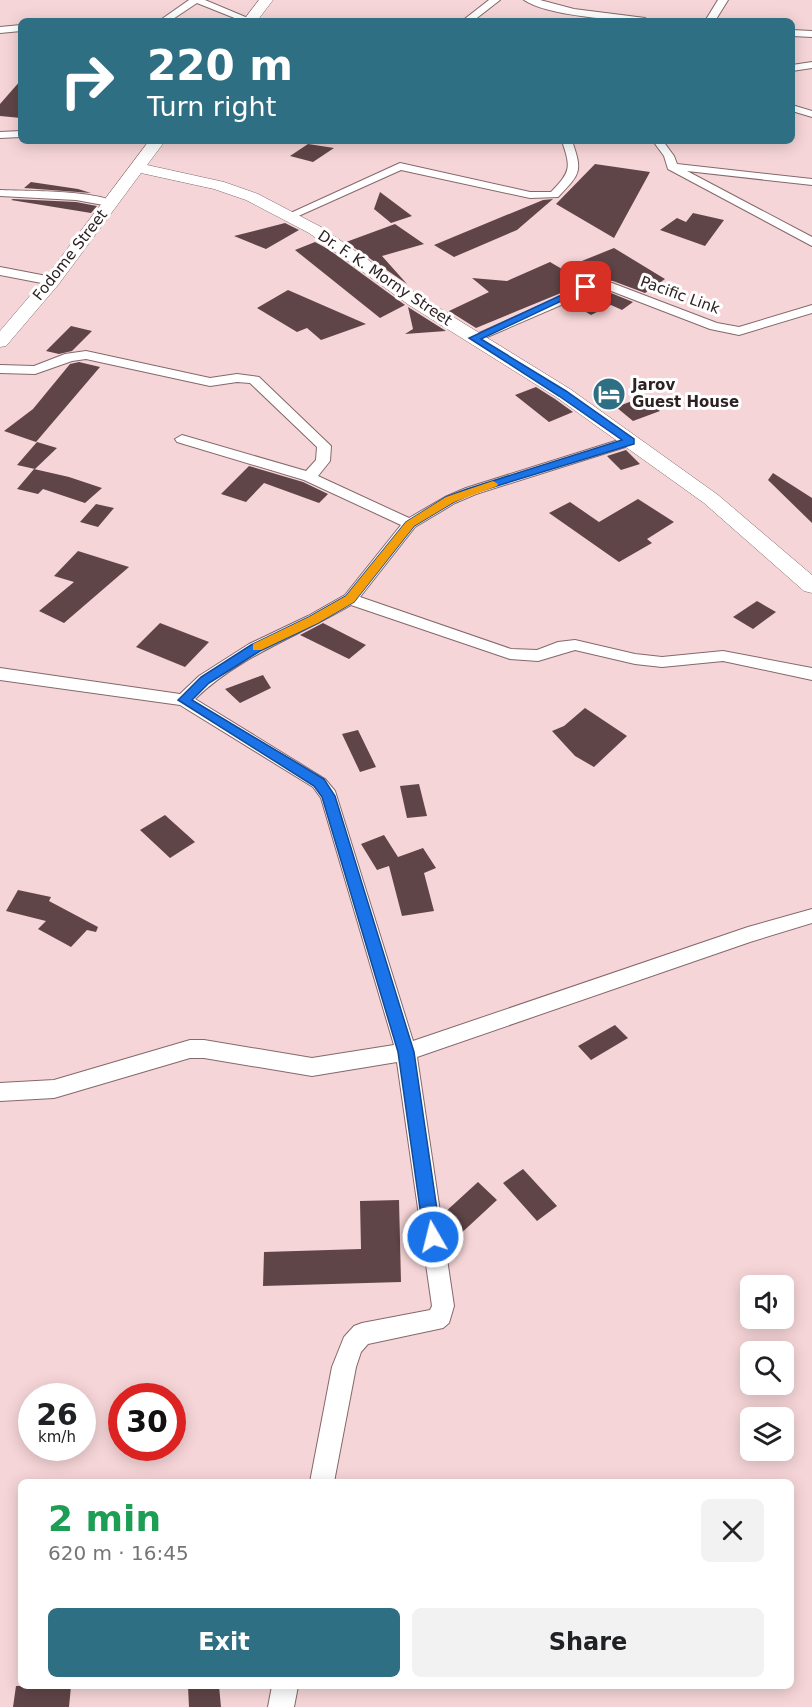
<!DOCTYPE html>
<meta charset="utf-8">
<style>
body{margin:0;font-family:"DejaVu Sans",sans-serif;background:#f2f2f2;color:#202124;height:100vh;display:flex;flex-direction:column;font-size:22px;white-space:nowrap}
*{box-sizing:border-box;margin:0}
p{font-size:20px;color:#757577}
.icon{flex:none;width:33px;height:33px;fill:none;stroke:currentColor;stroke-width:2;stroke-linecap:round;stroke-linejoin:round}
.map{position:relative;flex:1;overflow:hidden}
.details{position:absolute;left:18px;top:1479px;width:776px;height:210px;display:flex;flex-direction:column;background:#fff;border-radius:9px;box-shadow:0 3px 15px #0003}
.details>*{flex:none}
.top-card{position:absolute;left:18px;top:18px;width:777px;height:126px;border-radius:9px;box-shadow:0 3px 15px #0003;background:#2f6f83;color:#fff;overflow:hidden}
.controls{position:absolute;left:740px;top:1275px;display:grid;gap:12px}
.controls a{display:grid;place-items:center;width:54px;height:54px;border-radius:9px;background:#fff;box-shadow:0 3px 15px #0003;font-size:30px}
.speed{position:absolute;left:18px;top:1383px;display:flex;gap:12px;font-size:30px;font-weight:700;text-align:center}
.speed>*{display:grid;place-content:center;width:78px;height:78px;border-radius:50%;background:#fff;box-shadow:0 3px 15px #0003;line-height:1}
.speed small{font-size:15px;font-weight:400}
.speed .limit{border:9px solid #d22;background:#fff;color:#111}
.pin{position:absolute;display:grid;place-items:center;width:51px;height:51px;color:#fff;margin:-26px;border-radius:12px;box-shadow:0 3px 9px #0006}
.me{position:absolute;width:66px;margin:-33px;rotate:352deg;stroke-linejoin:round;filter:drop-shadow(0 0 4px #0008)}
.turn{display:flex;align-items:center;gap:21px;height:126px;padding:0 30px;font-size:27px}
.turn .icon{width:78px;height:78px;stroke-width:2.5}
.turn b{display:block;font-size:42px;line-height:51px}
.round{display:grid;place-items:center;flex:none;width:63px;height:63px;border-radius:9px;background:#f2f2f2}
.summary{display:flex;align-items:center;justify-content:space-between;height:102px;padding:0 30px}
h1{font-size:36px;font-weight:800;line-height:45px;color:#1e9e55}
.action{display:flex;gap:12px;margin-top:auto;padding:12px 30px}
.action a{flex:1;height:69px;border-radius:9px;background:#2f6f83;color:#fff;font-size:24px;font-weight:800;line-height:69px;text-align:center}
.action a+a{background:#f2f2f2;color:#202124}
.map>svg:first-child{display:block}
.building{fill:#604548}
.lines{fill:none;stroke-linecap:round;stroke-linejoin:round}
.street-casing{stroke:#85686b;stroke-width:2}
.secondary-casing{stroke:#85686b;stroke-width:1}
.street{fill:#fff;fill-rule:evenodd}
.secondary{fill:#fff;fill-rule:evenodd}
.route{fill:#1a73e8;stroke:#114b97;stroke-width:1.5}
.slow{fill:#f59e0b}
.labels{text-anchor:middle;stroke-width:6;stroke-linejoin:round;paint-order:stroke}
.far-street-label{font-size:15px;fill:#2e2123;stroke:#fff}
.far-poi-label{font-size:15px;font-weight:bold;fill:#2e2123;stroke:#fff;text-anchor:start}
</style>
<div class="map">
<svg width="812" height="1707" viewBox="0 0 812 1707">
<rect width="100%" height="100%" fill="#f6d5d8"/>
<path class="building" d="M 21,80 L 21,118 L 0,116 L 0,104 Z
M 308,144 L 334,148 L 313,162 L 290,156 Z
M 595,164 L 650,172 L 614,238 L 556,204 Z
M 31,182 L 78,189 L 91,193 L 24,188 Z
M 380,192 L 412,216 L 391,223 L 374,209 Z
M 13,199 L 76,202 L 97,206 L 91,213 L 11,200 Z
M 553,199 L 517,230 L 454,257 L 434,245 L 543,200 Z
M 693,213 L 724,220 L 705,246 L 660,230 L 677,218 L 686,222 Z
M 285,223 L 299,230 L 266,249 L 234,236 Z
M 395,224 L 424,244 L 382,256 L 407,284 L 346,242 Z
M 315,242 L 328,249 L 405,305 L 380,318 L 295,250 Z
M 614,248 L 665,279 L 645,293 L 613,281 L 595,279 L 476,328 L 449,311 L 489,292 L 472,278 L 507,281 L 550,262 L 562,269 Z
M 288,290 L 366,324 L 321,340 L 307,328 L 297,332 L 257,308 Z
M 598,291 L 606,291 L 633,302 L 622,310 L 611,305 L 591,315 L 571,303 Z
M 408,307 L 446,331 L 405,334 L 413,329 Z
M 71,326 L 92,331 L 72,351 L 59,354 L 46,351 Z
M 79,362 L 100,367 L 36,442 L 4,431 L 33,409 L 70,364 Z
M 536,387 L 555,399 L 573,412 L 549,422 L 515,395 Z
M 643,397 L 660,411 L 633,421 L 616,407 Z
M 37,442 L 57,448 L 35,469 L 17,465 Z
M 626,450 L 640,464 L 621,470 L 607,456 Z
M 249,466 L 303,482 L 328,494 L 319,503 L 264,483 L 246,502 L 221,494 Z
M 34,469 L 69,477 L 102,488 L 85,503 L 43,489 L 38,494 L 17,489 Z
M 773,473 L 812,498 L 812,523 L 768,480 Z
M 638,499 L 674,522 L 647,539 L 652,543 L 619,562 L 549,513 L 570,502 L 599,522 Z
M 96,504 L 114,508 L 98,527 L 80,522 Z
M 78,551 L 129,567 L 64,623 L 39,611 L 74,582 L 54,576 Z
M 757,601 L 776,612 L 753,629 L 733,617 Z
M 160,623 L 209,642 L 185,667 L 136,647 Z
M 323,623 L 366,645 L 349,659 L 300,635 Z
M 263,675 L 271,688 L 240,703 L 225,689 Z
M 585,708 L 627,736 L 594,767 L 575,756 L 552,731 L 564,726 Z
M 358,730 L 376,767 L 360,772 L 342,734 Z
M 419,784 L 427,816 L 407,818 L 400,786 Z
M 165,815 L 195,842 L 170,858 L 140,830 Z
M 384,835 L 398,857 L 423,848 L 436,868 L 424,873 L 434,911 L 402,916 L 389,866 L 377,870 L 361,844 Z
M 18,890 L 51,897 L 49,901 L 98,927 L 96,932 L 87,930 L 71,947 L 38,929 L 46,921 L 6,911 Z
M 615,1025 L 628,1038 L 591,1060 L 578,1046 Z
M 523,1169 L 557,1206 L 537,1221 L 503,1183 Z
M 478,1182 L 497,1200 L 456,1238 L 444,1227 L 443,1214 Z
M 399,1200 L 401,1282 L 263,1286 L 264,1252 L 361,1249 L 360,1201 Z
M 16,1686 L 71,1686 L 69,1707 L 13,1707 Z
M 188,1686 L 219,1686 L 221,1707 L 189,1707 Z"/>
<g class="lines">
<g class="street-casing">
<path id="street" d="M 189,0 L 205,0 L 255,21 L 242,21 L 197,3 L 170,21 L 159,21 Z
M 489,0 L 500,0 L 473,21 L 462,21 Z
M 524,0 L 540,0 L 574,9 L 645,18 L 650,21 C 621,21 547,16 524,0 Z
M 718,0 L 728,0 L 715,21 L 705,21 Z
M 21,25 L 21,31 L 0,33 L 0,27 Z
M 792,30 L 812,31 L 812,37 L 792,36 Z
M 812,62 L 812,68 L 792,71 L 792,65 Z
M 792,105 L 812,111 L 812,117 L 792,111 Z
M 21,131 L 21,137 L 0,138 L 0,132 Z
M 562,141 L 572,141 C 583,172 580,174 558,197 L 530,198 L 401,170 L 294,218 L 286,218 L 284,216 L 400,163 L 530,192 L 551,192 C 571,171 571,168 562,141 Z
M 653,141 L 663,141 L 674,156 L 677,164 L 812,179 L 812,185 L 687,171 L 812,237 L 812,246 L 668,169 L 664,156 Z
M 0,190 C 24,191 99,190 115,203 L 109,206 L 76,200 L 0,196 Z
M 0,267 L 52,277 L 58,281 L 52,285 L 0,275 Z
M 596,281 L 612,283 L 717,323 L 739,327 L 812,305 L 812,313 L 739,335 L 710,329 L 606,289 L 598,289 L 478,341 L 470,341 L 468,338 Z
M 86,351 L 210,378 L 237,374 L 259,377 L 331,446 L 330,461 L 318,476 L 409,518 L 445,497 L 466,488 L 625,438 L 635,438 L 637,441 L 635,444 L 476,494 L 455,503 L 415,527 L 360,597 L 511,649 L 537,650 L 558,642 L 575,640 L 635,654 L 662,657 L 723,651 L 812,668 L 812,680 L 723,661 L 662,667 L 635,664 L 575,650 L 538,661 L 510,659 L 351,605 C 299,636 239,656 195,699 L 325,779 L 335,791 L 413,1041 L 748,927 L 812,909 L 812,923 L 750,942 L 417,1057 L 454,1306 L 449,1323 L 443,1328 L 368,1344 L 361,1352 L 356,1367 L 334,1482 L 310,1482 L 332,1367 L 344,1337 L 354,1326 L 362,1323 L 430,1310 L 432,1306 L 397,1062 L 312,1076 L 204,1058 L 190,1058 L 54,1098 L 0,1101 L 0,1083 L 54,1080 L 190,1040 L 204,1040 L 312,1058 L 394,1045 L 321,798 L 313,787 L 180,705 L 0,680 L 0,668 L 180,694 L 199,676 L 249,644 L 308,616 L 345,595 L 401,525 L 304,480 L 177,442 L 175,439 L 182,435 L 306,471 L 316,460 L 317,447 L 250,383 L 237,382 L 210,386 L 86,359 L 72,361 L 35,374 L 0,373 L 0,365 L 34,366 L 65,354 Z
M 272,1686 L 298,1686 L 294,1707 L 268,1707 Z"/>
</g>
<g class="secondary-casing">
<path id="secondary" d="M 259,0 L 273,0 L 257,21 L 243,21 Z
M 149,141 L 165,141 L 147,165 L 224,182 L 258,194 L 321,227 L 421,297 L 570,389 L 718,495 L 812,575 L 812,593 L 804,591 L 704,503 L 556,397 L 409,305 L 309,233 L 246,200 L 214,189 L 141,173 L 58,285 L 6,346 L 0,347 L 0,331 L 46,277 Z"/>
</g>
<use href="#street" class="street"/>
<use href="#secondary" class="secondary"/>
</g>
<path class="route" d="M 583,285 L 591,287 L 481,339 L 566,391 L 634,439 L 634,444 L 474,493 L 454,502 L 414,526 L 354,602 L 318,623 L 260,651 L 209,683 L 192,700 L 324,779 L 335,796 L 414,1052 L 441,1237 L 438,1242 L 433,1245 L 427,1242 L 424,1237 L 398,1052 L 322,797 L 314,786 L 178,700 L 201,677 L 251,645 L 309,617 L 346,596 L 406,522 L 446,497 L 467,489 L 622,440 L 559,396 L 469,338 Z"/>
<path class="slow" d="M 493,481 L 498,484 L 497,486 L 454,502 L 414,526 L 354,602 L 318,623 L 261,650 L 253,650 L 253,644 L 309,617 L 346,596 L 406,522 L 446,497 Z"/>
<defs>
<g id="hotel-disc" transform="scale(1.725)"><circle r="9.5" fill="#2f6f83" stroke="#fff"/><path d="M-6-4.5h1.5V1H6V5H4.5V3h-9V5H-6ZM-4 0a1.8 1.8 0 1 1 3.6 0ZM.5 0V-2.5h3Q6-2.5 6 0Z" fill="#fff"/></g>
</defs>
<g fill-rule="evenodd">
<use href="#hotel-disc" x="609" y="394"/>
</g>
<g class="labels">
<g class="far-street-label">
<text transform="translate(70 255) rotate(-52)" y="5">Fodome Street</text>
<text transform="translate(385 278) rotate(34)" y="5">Dr. F. K. Morny Street</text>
<text transform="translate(680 295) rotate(20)" y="5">Pacific Link</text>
</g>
<g class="far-poi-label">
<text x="632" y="390">Jarov<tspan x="632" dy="17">Guest House</tspan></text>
</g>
</g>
</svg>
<div class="controls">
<a><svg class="icon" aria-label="sound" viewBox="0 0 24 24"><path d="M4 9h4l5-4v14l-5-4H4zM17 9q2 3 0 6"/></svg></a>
<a><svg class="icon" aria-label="search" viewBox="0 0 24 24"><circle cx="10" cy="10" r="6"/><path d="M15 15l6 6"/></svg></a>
<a><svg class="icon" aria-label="layers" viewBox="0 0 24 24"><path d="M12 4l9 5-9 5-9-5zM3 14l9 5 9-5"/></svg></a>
</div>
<div class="speed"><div>26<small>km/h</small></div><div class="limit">30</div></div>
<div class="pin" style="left:586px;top:287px;background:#d93025"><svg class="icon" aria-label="arrive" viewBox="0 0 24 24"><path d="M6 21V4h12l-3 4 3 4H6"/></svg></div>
<svg class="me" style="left:433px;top:1237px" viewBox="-20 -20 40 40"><circle r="17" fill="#1a73e8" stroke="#fff" stroke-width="3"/><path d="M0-11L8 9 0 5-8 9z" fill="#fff"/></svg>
<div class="top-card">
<div class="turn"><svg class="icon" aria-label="right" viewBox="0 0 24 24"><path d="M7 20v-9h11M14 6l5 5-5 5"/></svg><div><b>220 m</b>Turn right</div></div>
</div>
<section class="details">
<div class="summary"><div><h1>2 min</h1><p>620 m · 16:45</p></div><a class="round"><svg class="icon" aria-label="close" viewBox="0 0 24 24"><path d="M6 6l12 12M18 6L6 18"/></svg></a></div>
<div class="action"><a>Exit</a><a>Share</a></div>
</section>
</div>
